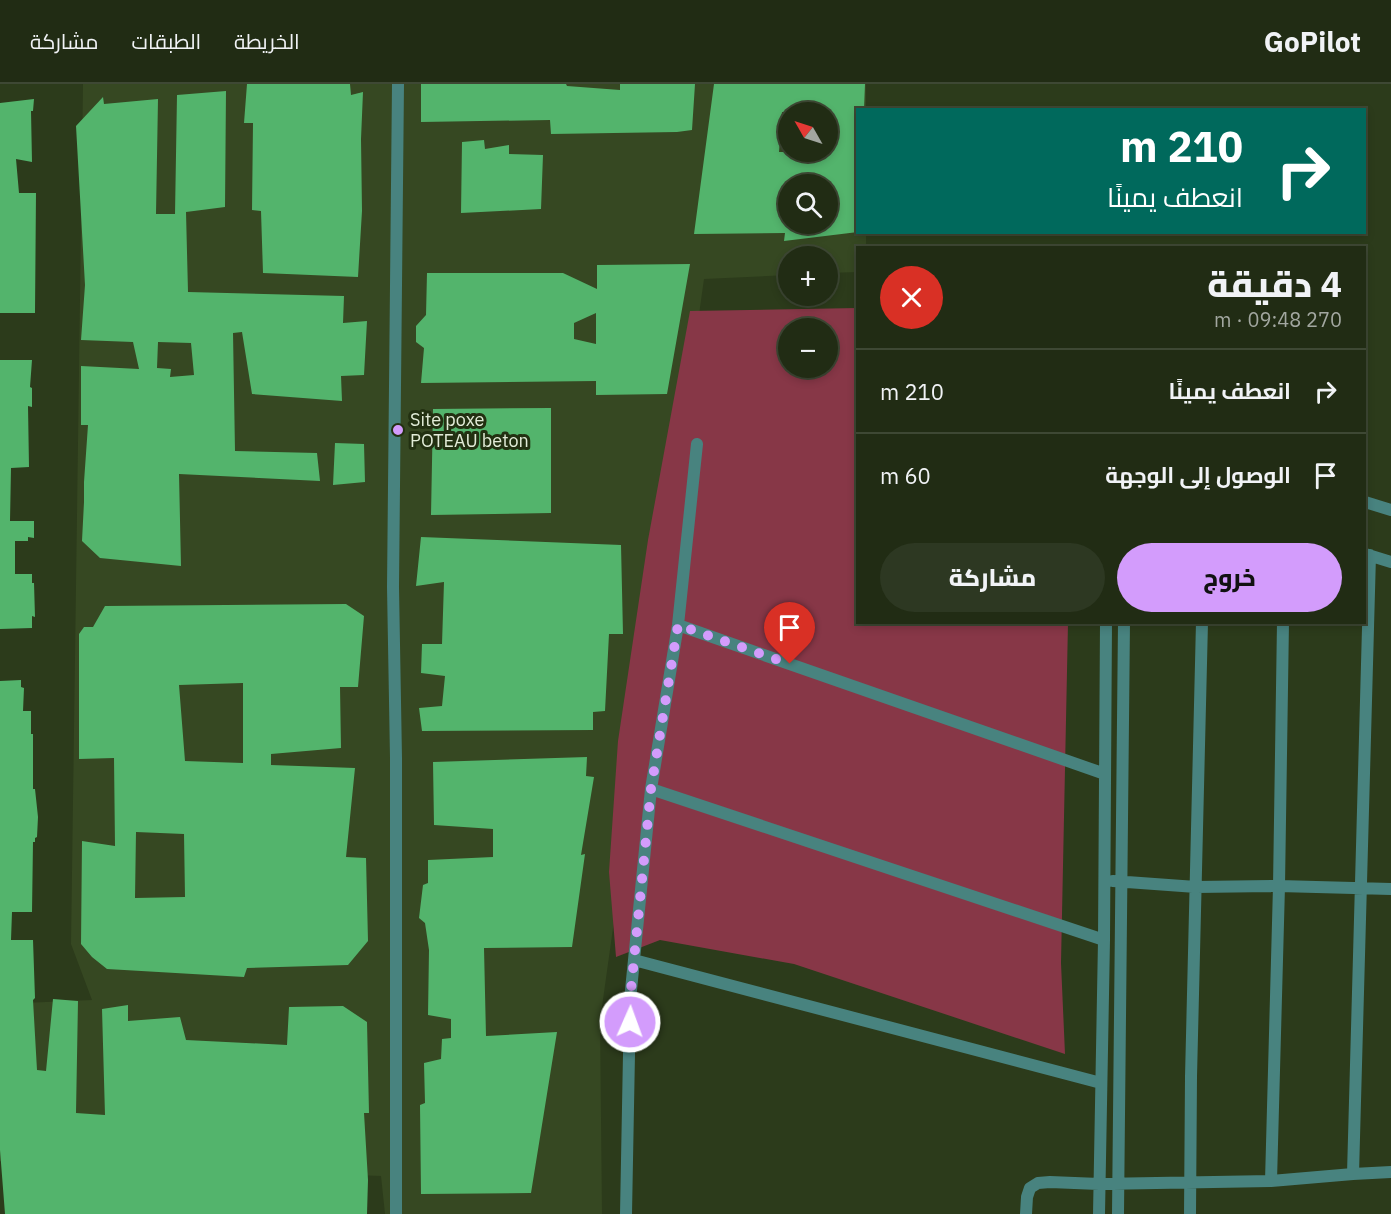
<!DOCTYPE html>
<html lang="ar">
<meta charset="utf-8">
<style>
body{margin:0;font-family:"IBM Plex Sans",Cairo,sans-serif;background:#2d3822;color:#f1f3f6;direction:rtl;height:100vh;display:flex;flex-direction:column;font-size:22px;white-space:nowrap}
*{box-sizing:border-box;margin:0}
p{font-size:20px;color:#a2a7a0}
.icon{flex:none;width:33px;height:33px;fill:none;stroke:currentColor;stroke-width:2;stroke-linecap:round;stroke-linejoin:round}
.map{position:relative;flex:1;overflow:hidden;direction:ltr}
.details{position:absolute;left:856px;top:162px;width:510px;height:378px;display:flex;flex-direction:column;background:#212c14;border-radius:0px;box-shadow:0 3px 9px #0003,0 0 0 2px #3e4834;direction:rtl}
.details>*{flex:none}
.guide{position:absolute;left:856px;top:24px;width:510px;height:126px;border-radius:0px;box-shadow:0 3px 9px #0003,0 0 0 2px #3e4834;direction:rtl;background:#00695c;color:#fff;overflow:hidden}
.needle{width:39px;rotate:309deg}
.controls{position:absolute;left:778px;top:18px;display:grid;gap:12px}
.controls a{display:grid;place-items:center;width:60px;height:60px;border-radius:50%;background:#212c14;box-shadow:0 3px 9px #0003,0 0 0 2px #3e4834;font-size:30px}
.pin{position:absolute;display:grid;place-items:center;width:51px;height:51px;color:#fff;margin:-62px -26px;border-radius:50% 50% 50% 0;rotate:-45deg;box-shadow:0 0 6px #0007}
.pin .icon{rotate:45deg}
.me{position:absolute;width:66px;margin:-33px;rotate:2deg;stroke-linejoin:round;filter:drop-shadow(0 0 4px #0008)}
.turn{display:flex;align-items:center;gap:21px;height:126px;padding:0 24px;font-size:27px}
.turn .icon{width:78px;height:78px;stroke-width:2.5}
.turn b{display:block;font-size:42px;line-height:51px}
.round{display:grid;place-items:center;flex:none;width:63px;height:63px;border-radius:32px;background:#2d3822}
.summary{display:flex;align-items:center;justify-content:space-between;height:102px;padding:0 24px}
h1{font-size:36px;font-weight:800;line-height:45px}
.action{display:flex;gap:12px;margin-top:auto;padding:12px 24px}
.action a{flex:1;height:69px;border-radius:36px;background:#d39cfc;color:#111;font-size:24px;font-weight:800;line-height:69px;text-align:center}
.action a+a{background:#2d3822;color:#f1f3f6}
ul{padding:0;list-style:none}
li{display:flex;align-items:center;gap:18px;height:84px;padding:0 24px;border-top:2px solid #3e4834}
li div{flex:1}
li b{display:block;font-size:22px}
li em{font-style:normal}
header{display:flex;align-items:center;gap:36px;box-sizing:border-box;height:84px;padding:0 30px;background:#212c14;border-bottom:2px solid #3e4834}
header strong{font-size:28px}
nav{display:flex;gap:33px;margin-inline-start:auto;font-size:21px}
.map>svg:first-child{display:block}
.built{fill:#364822;fill-rule:evenodd}
.green{fill:#873747;fill-rule:evenodd}
.building{fill:#53b46c;fill-rule:evenodd}
.lines{fill:none;stroke-linecap:round;stroke-linejoin:round}
.minor{stroke:#48837f;stroke-width:12}
.route{stroke:#d39cfc;stroke-width:10;stroke-dasharray:0 18}
.poi-dot{fill:#d39cfc;stroke:#223011;stroke-width:2}
.labels{text-anchor:middle;stroke-width:6;stroke-linejoin:round;paint-order:stroke}
.poi-label{font-size:18px;fill:#e2ecd8;stroke:#223011;text-anchor:start}
</style>
<header>
<strong>GoPilot</strong>
<nav><a>الخريطة</a><a>الطبقات</a><a>مشاركة</a></nav>
</header>
<div class="map">
<svg width="1391" height="1130" viewBox="0 0 1391 1130">
<rect width="100%" height="100%" fill="#2c3b1b"/>
<path class="built" d="M 83,0 L 866,0 L 866,25 L 858,26 L 858,148 L 866,149 L 866,163 L 858,164 L 858,188 L 828,189 L 828,172 L 789,172 L 789,191 L 704,195 L 600,937 L 602,1130 L 385,1130 L 381,1092 L 0,1077 L 0,920 L 92,916 L 71,860 ZM 789,28 L 828,28 L 828,68 L 789,68 ZM 789,100 L 828,100 L 828,140 L 789,140 Z"/>
<path class="green" d="M 858,224 L 858,538 L 1068,539 L 1061,879 L 1065,970 L 794,880 L 660,856 L 616,873 L 609,788 L 618,657 L 648,456 L 690,227 ZM 789,244 L 828,244 L 828,284 L 789,284 Z"/>
<path class="building" d="M 247,0 L 350,0 L 351,11 L 363,8 L 361,55 L 362,127 L 358,193 L 263,189 L 261,127 L 252,126 L 253,39 L 244,39 Z
M 421,0 L 566,0 L 567,2 L 620,6 L 620,0 L 695,0 L 692,46 L 677,48 L 551,50 L 550,36 L 421,38 Z
M 714,0 L 865,0 L 864,26 L 858,26 L 858,148 L 784,157 L 785,149 L 694,150 ZM 782,28 L 828,28 L 828,68 L 779,68 ZM 789,100 L 828,100 L 828,140 L 789,140 Z
M 226,7 L 225,123 L 186,128 L 188,208 L 344,212 L 343,239 L 367,237 L 364,291 L 341,292 L 342,317 L 252,310 L 242,248 L 233,249 L 235,367 L 317,369 L 320,397 L 179,390 L 181,482 L 100,474 L 82,457 L 84,418 L 84,398 L 88,341 L 81,341 L 81,282 L 139,285 L 133,258 L 81,256 L 85,201 L 76,42 L 103,13 L 104,20 L 158,15 L 156,130 L 175,130 L 177,11 ZM 158,258 L 191,259 L 194,291 L 170,293 L 171,285 L 157,284 Z
M 34,15 L 33,27 L 31,27 L 32,78 L 16,75 L 19,109 L 36,109 L 35,229 L 0,229 L 0,19 Z
M 484,56 L 485,65 L 509,61 L 509,70 L 543,71 L 541,125 L 461,129 L 462,58 Z
M 690,180 L 667,310 L 596,311 L 596,297 L 421,299 L 424,264 L 416,258 L 416,242 L 426,231 L 427,189 L 563,189 L 597,205 L 597,181 ZM 596,229 L 596,260 L 574,255 L 574,239 Z
M 0,276 L 32,276 L 30,303 L 32,304 L 32,323 L 28,322 L 29,383 L 11,384 L 10,437 L 34,437 L 34,454 L 28,453 L 28,457 L 15,457 L 15,490 L 32,490 L 32,499 L 34,499 L 35,533 L 32,532 L 32,544 L 0,545 Z
M 551,324 L 551,429 L 431,431 L 433,325 Z
M 335,359 L 364,360 L 365,398 L 333,401 Z
M 421,453 L 621,461 L 623,550 L 609,550 L 605,627 L 593,628 L 593,646 L 422,647 L 419,624 L 442,622 L 445,592 L 421,589 L 422,560 L 442,560 L 444,498 L 416,502 Z
M 346,520 L 364,532 L 358,603 L 340,603 L 341,664 L 271,670 L 271,681 L 355,684 L 346,773 L 366,774 L 368,857 L 348,881 L 247,884 L 244,893 L 107,885 L 92,873 L 81,860 L 82,757 L 115,762 L 114,674 L 79,675 L 79,550 L 84,543 L 93,543 L 105,522 ZM 243,599 L 243,679 L 185,677 L 179,601 ZM 136,748 L 184,750 L 185,813 L 135,814 Z
M 21,596 L 21,603 L 24,604 L 23,627 L 31,627 L 31,650 L 33,650 L 33,705 L 35,705 L 38,733 L 37,753 L 35,754 L 35,758 L 33,758 L 32,828 L 12,828 L 11,856 L 33,856 L 35,914 L 33,916 L 37,986 L 46,987 L 53,915 L 78,917 L 76,1029 L 105,1031 L 102,925 L 128,921 L 128,937 L 180,933 L 186,956 L 287,961 L 289,923 L 343,922 L 367,938 L 369,1029 L 364,1029 L 368,1096 L 367,1130 L 5,1130 L 0,1066 L 0,597 Z
M 587,673 L 586,692 L 594,693 L 581,771 L 585,770 L 572,863 L 484,864 L 486,952 L 557,948 L 531,1109 L 421,1110 L 420,1021 L 425,1019 L 424,979 L 441,975 L 442,955 L 451,954 L 451,935 L 428,931 L 429,866 L 425,839 L 419,834 L 423,801 L 428,799 L 428,776 L 493,773 L 493,745 L 434,741 L 433,678 Z"/>
<g class="lines">
<path class="minor" d="M 1365,418 L 1391,426
M 1365,470 L 1391,478
M 678,541 L 1105,690
M 651,705 L 1104,856
M 1113,797 L 1196,803 L 1279,802 L 1391,805
M 634,876 L 1101,999
M 1353,1090 L 1370,471
M 1271,1097 L 1279,802 L 1283,538
M 396,1130 L 396,674 L 393,503 L 398,0
M 626,1130 L 630,916 L 651,705 L 678,541 L 697,360
M 1026,1130 L 1027,1113 L 1030,1104 L 1038,1099 L 1050,1098 L 1099,1100 L 1271,1097 L 1353,1090 L 1391,1088
M 1099,1130 L 1104,856 L 1106,538
M 1118,1130 L 1124,538
M 1190,1130 L 1191,993 L 1202,538"/>
</g>
<g class="lines">
<path class="route" d="M 630,938 L 630,916 L 651,705 L 678,541 L 790,580"/>
</g>
<circle class="poi-dot" cx="398" cy="346" r="6"/>
<g class="labels">
<g class="poi-label">
<text x="410" y="342">Site poxe<tspan x="410" dy="21">POTEAU beton</tspan></text>
</g>
</g>
</svg>
<div class="controls">
<a><svg class="needle" viewBox="-14 -14 28 28"><path d="M0-13l5 13h-10z" fill="#e53935"/><path d="M0 13l5-13h-10z" fill="#a2a7a0"/></svg></a>
<a><svg class="icon" aria-label="search" viewBox="0 0 24 24"><circle cx="10" cy="10" r="6"/><path d="M15 15l6 6"/></svg></a>
<a>+</a>
<a>−</a>
</div>
<div class="pin" style="left:790px;top:580px;background:#d93025"><svg class="icon" aria-label="arrive" viewBox="0 0 24 24"><path d="M6 21V4h12l-3 4 3 4H6"/></svg></div>
<svg class="me" style="left:630px;top:938px" viewBox="-20 -20 40 40"><circle r="17" fill="#d39cfc" stroke="#fff" stroke-width="3"/><path d="M0-11L8 9 0 5-8 9z" fill="#fff"/></svg>
<div class="guide">
<div class="turn"><svg class="icon" aria-label="right" viewBox="0 0 24 24"><path d="M7 20v-9h11M14 6l5 5-5 5"/></svg><div><b>210 m</b>انعطف يمينًا</div></div>
</div>
<section class="details">
<div class="summary"><div><h1>4 دقيقة</h1><p>270 m · 09:48</p></div><a class="round" style="background:#d93025;color:#fff"><svg class="icon" aria-label="close" viewBox="0 0 24 24"><path d="M6 6l12 12M18 6L6 18"/></svg></a></div>
<ul>
<li><svg class="icon" aria-label="right" viewBox="0 0 24 24"><path d="M7 20v-9h11M14 6l5 5-5 5"/></svg><div><b>انعطف يمينًا</b></div><em>210 m</em></li>
<li><svg class="icon" aria-label="arrive" viewBox="0 0 24 24"><path d="M6 21V4h12l-3 4 3 4H6"/></svg><div><b>الوصول إلى الوجهة</b></div><em>60 m</em></li>
</ul>
<div class="action"><a>خروج</a><a>مشاركة</a></div>
</section>
</div>
